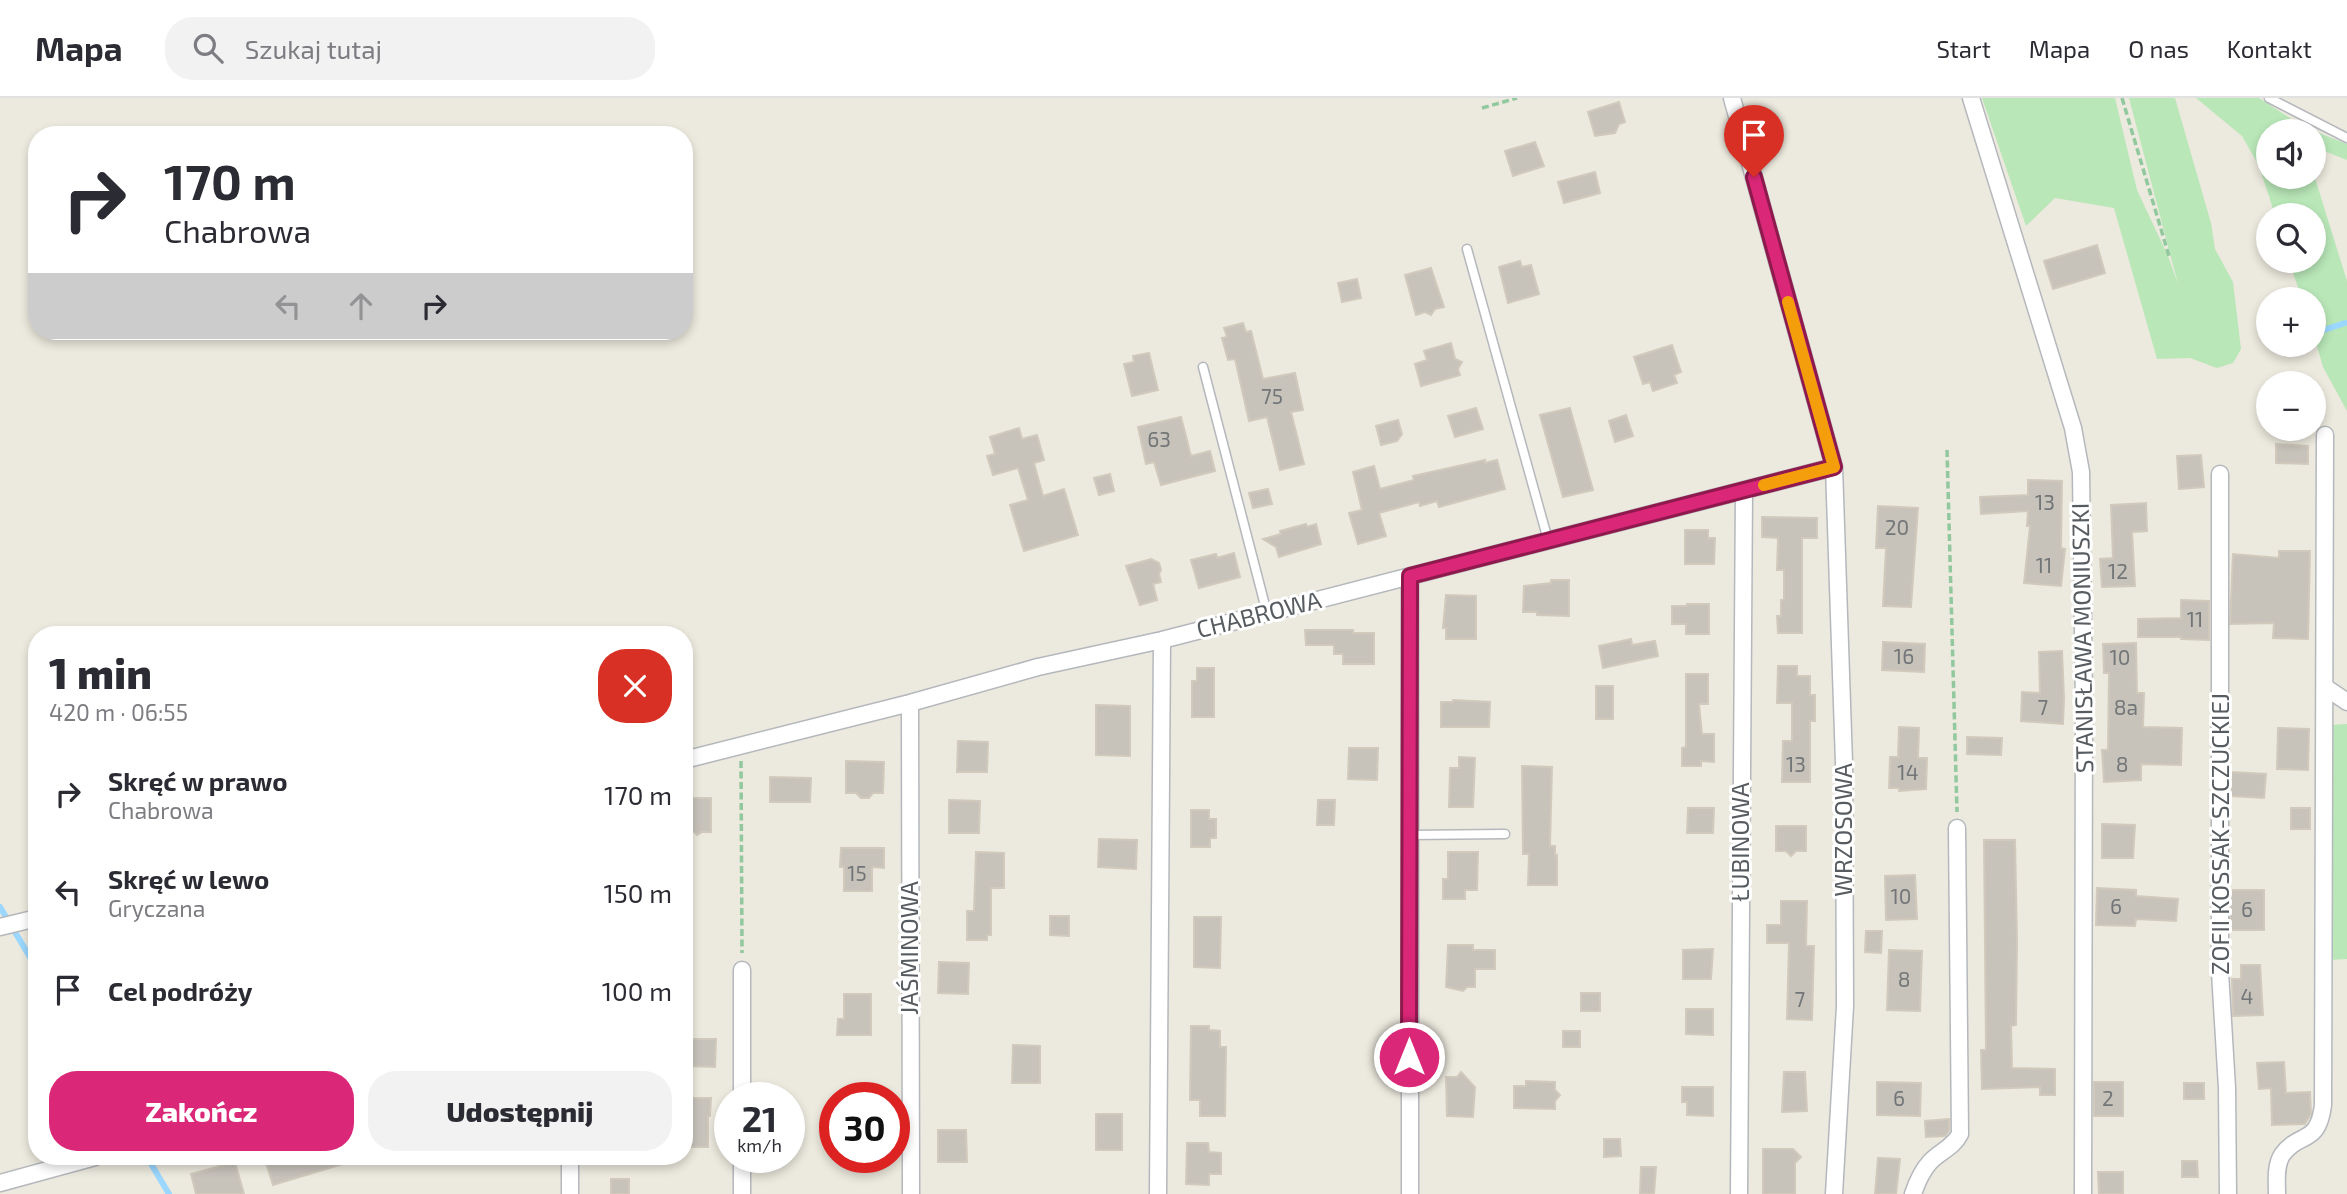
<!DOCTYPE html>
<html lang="pl">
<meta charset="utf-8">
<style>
body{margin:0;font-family:"Exo 2",sans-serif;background:#f2f2f3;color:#2b2b33;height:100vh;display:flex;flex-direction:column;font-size:26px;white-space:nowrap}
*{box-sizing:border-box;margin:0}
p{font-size:23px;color:#7c7c81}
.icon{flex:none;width:38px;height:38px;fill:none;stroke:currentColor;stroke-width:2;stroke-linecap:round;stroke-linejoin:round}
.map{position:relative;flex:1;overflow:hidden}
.details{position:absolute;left:28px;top:528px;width:665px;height:539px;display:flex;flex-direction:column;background:#fff;border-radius:28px;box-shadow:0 4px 10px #0003}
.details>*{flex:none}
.hud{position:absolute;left:28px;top:28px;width:665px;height:214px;border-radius:28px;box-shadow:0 4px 10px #0003;background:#fff;color:#2b2b33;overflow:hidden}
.fabs{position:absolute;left:2256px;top:21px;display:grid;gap:14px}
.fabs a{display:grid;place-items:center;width:70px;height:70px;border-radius:50%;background:#fff;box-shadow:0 4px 10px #0003;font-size:35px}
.speed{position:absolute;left:714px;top:984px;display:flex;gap:14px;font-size:35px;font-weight:700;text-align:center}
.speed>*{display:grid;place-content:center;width:91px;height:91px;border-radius:50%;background:#fff;box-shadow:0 4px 10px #0003;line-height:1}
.speed small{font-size:18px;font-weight:400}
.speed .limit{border:10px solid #d22;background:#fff;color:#111}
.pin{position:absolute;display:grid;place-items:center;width:60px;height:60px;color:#fff;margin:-72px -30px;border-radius:50% 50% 50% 0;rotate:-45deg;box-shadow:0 0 7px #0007}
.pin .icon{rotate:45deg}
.me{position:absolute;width:77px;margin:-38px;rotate:0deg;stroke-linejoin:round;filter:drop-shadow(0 0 5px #0008)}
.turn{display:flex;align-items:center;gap:24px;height:147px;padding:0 21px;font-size:32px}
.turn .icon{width:91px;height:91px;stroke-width:2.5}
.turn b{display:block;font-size:49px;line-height:60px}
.lanes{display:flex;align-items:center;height:66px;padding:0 21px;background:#0003;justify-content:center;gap:35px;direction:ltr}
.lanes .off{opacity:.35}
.round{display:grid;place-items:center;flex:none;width:74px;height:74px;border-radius:28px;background:#f2f2f3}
.head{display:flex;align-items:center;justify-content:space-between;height:119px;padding:0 21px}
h1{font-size:42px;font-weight:800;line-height:52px}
.action{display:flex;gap:14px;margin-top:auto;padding:14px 21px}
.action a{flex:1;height:80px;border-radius:28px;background:#db2777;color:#fff;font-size:28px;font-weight:800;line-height:80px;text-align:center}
.action a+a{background:#f2f2f3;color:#2b2b33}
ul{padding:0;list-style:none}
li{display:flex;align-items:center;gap:21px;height:98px;padding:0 21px}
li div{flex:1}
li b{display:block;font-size:26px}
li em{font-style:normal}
header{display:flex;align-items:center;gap:42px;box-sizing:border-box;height:98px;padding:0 35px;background:#fff;border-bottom:2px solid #e1e1e2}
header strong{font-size:33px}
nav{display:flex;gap:38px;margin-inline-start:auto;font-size:24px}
.search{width:490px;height:63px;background:#f2f2f3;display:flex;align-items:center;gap:18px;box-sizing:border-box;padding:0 24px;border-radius:28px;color:#7c7c81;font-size:26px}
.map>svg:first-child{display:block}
.green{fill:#b9e7b8}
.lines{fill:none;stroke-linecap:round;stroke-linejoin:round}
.stream{stroke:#9bd7ff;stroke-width:6}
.building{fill:#c7c3bb;stroke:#d1cabc;stroke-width:2}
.lane-casing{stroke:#b4b8bd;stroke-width:11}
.street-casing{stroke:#b4b8bd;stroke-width:19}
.path{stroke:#91c89e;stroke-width:3.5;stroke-dasharray:7 3.5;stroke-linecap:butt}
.lane{stroke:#fff;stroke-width:8}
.street{stroke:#fff;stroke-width:16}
.route-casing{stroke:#8e194d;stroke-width:18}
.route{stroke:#db2777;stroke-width:12}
.slow{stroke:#f59e0b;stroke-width:12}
.labels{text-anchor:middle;stroke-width:6;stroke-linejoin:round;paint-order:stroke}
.number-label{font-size:21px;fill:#737678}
.street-label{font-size:24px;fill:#575c61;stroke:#fff}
</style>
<header>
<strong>Mapa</strong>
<div class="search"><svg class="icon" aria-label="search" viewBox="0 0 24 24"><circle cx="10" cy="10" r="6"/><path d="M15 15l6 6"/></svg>Szukaj tutaj</div>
<nav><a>Start</a><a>Mapa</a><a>O nas</a><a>Kontakt</a></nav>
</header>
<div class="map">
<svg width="2347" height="1096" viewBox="0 0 2347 1096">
<rect width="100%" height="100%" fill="#ece9de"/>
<path class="green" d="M 1982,0 L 2115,0 L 2137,92 L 2168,158 L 2178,186 L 2129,0 L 2175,0 L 2211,125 L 2215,151 L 2233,184 L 2241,251 L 2233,265 L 2217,270 L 2190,260 L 2157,261 L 2114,110 L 2055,100 L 2026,128 Z
M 2196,0 L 2259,0 L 2304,29 L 2347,46 L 2347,62 L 2314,49 L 2314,33 L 2268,33 L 2268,79 L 2314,77 L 2347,183 L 2347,313 L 2323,269 L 2314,238 L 2314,201 L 2302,201 L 2289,163 L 2314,163 L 2314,117 L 2275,117 L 2259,68 L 2242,38 Z
M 2347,626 L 2347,861 L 2329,862 L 2328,627 Z"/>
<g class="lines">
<path class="stream" d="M 2318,234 L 2345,225
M 0,809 L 37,871
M 147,1059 L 169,1096"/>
</g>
<path class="building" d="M 1619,4 L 1625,24 L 1619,26 L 1615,35 L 1595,38 L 1588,14 Z
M 1535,44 L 1544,68 L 1513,78 L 1505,53 Z
M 1595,74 L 1600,95 L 1564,105 L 1558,84 Z
M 2097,147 L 2105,175 L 2053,191 L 2044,163 Z
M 1520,163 L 1522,169 L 1531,167 L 1539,196 L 1508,205 L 1499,169 Z
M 1431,170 L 1444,209 L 1435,211 L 1431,217 L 1425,214 L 1416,217 L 1405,177 Z
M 1357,181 L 1361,200 L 1342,204 L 1338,185 Z
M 1243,225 L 1246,234 L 1251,233 L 1263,281 L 1295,275 L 1303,312 L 1291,314 L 1304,366 L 1280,372 L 1267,319 L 1249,323 L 1235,261 L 1228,262 L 1222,240 L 1227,239 L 1224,230 Z
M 1451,245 L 1455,261 L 1462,264 L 1458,271 L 1460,277 L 1421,288 L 1415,266 L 1427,262 L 1424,253 Z
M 1672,247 L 1681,274 L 1674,277 L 1677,285 L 1653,293 L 1650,284 L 1643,286 L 1634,259 Z
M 1149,255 L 1158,292 L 1132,298 L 1124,266 L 1134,264 L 1133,258 Z
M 1476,310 L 1483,331 L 1455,339 L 1448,318 Z
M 1570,310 L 1593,392 L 1563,399 L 1540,317 Z
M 1626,317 L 1633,338 L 1615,344 L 1609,323 Z
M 1181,319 L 1191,358 L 1210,353 L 1215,373 L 1161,387 L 1154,364 L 1146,366 L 1138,329 Z
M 1398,322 L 1402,336 L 1397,343 L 1381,347 L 1376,328 Z
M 1019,330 L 1022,341 L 1037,337 L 1044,362 L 1034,365 L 1043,398 L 1064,391 L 1078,437 L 1024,453 L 1010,407 L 1028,402 L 1018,370 L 993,377 L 987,358 L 995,356 L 990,339 Z
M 2276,346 L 2308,348 L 2308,366 L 2276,365 Z
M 2201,357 L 2204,389 L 2179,391 L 2177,358 Z
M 1485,362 L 1485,365 L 1497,362 L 1505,391 L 1439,409 L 1437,403 L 1420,408 L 1419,404 L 1379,415 L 1386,438 L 1358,446 L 1349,415 L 1362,412 L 1353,374 L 1374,368 L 1380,391 L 1414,382 L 1413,378 Z
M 1110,376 L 1114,393 L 1099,397 L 1094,380 Z
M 2028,382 L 2062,383 L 2061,450 L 2065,451 L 2061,488 L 2024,485 L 2030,428 L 2027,428 L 2028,413 L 1981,416 L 1980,399 L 2028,397 Z
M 1268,391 L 1272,406 L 1253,410 L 1249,395 Z
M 2146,405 L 2147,433 L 2132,434 L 2135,488 L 2102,489 L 2100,461 L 2113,460 L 2111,407 Z
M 1878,408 L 1918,410 L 1911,509 L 1883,508 L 1886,450 L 1876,450 Z
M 1762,419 L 1817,420 L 1817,440 L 1802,440 L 1802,535 L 1778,535 L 1777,518 L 1781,518 L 1781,502 L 1784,502 L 1784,472 L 1777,472 L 1778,440 L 1762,439 Z
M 1306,426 L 1307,429 L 1316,426 L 1321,446 L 1279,459 L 1276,449 L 1263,441 L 1281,436 L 1280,433 Z
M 1685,432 L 1708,432 L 1708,440 L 1715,440 L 1714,466 L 1685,466 Z
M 2279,453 L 2310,453 L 2308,541 L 2273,540 L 2274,525 L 2230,526 L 2233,456 L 2279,460 Z
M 1234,455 L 1240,479 L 1199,490 L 1191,462 L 1216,456 L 1217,460 Z
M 1151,461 L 1159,465 L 1161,472 L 1159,476 L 1161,484 L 1153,486 L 1157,502 L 1140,507 L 1126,468 Z
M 1551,482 L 1569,482 L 1569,518 L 1537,517 L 1537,514 L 1523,514 L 1524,488 L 1551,485 Z
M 1446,497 L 1476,498 L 1476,541 L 1446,541 L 1446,530 L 1443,530 Z
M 2181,502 L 2209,503 L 2209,542 L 2181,541 L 2181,539 L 2138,539 L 2138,521 L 2181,520 Z
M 1687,506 L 1709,506 L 1709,536 L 1686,536 L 1686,526 L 1672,526 L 1672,508 L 1687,508 Z
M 1305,532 L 1353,532 L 1353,535 L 1374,535 L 1374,566 L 1343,566 L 1343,556 L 1334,556 L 1334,547 L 1306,547 Z
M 1631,541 L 1632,547 L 1655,543 L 1658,558 L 1603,570 L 1599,548 Z
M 1883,544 L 1925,546 L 1924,574 L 1882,572 Z
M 2136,545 L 2137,595 L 2144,595 L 2143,629 L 2182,630 L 2181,667 L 2141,666 L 2141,682 L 2104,684 L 2102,652 L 2108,652 L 2109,575 L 2104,575 L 2103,546 Z
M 2062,553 L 2064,600 L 2063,626 L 2021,623 L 2022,594 L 2040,595 L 2039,554 Z
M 1778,568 L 1797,568 L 1797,578 L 1810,578 L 1810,597 L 1815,597 L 1815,623 L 1810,623 L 1810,684 L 1782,684 L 1783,643 L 1792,643 L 1792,605 L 1777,605 Z
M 1197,570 L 1214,570 L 1214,619 L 1192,619 L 1192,583 L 1197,583 Z
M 1686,576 L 1708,576 L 1708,606 L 1699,606 L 1702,636 L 1714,636 L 1714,664 L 1701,663 L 1701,668 L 1682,668 L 1682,650 L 1686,649 Z
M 1596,588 L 1613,588 L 1613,621 L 1596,621 Z
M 1453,602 L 1490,604 L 1489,629 L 1441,629 L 1441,604 L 1453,604 Z
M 1096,607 L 1130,608 L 1130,658 L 1096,657 Z
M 1899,629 L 1919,630 L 1918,660 L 1927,660 L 1926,691 L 1899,693 L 1899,690 L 1889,690 L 1890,659 L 1898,659 Z
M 2278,630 L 2309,631 L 2308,672 L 2277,671 Z
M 1967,639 L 2002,640 L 2001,657 L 1967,656 Z
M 958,643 L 988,644 L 987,674 L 957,674 Z
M 1349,650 L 1378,650 L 1377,682 L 1348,681 Z
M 1459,659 L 1475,660 L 1473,709 L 1449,709 L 1450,670 L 1459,670 Z
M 846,663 L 884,664 L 883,695 L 873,695 L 869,700 L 861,700 L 856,695 L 846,695 Z
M 1522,668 L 1552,669 L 1550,748 L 1555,748 L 1555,758 L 1557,757 L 1557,787 L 1528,787 L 1529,756 L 1523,756 Z
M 2231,674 L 2266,676 L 2264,700 L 2230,698 Z
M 770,679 L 811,680 L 810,704 L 770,704 Z
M 692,700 L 711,700 L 711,734 L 702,734 L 697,737 L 694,734 L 685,734 L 685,709 L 691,709 Z
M 949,702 L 980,703 L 979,735 L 949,735 Z
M 1318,702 L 1335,702 L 1334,727 L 1317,727 Z
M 1688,710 L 1714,710 L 1713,735 L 1687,735 Z
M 2291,710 L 2310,710 L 2310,731 L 2291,731 Z
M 1191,712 L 1209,712 L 1209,721 L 1216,721 L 1216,740 L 1210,740 L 1210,749 L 1191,749 Z
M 2102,726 L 2135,727 L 2133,760 L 2102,760 Z
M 1776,728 L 1806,728 L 1806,753 L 1796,753 L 1791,758 L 1786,753 L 1776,753 Z
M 1099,741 L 1137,742 L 1136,771 L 1098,769 Z
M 1984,742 L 2015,742 L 2017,843 L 2016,927 L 2011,928 L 2012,970 L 2055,971 L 2055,997 L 2040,997 L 2040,989 L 1982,991 L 1981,952 L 1986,952 Z
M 841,750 L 884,750 L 884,770 L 872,769 L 872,793 L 844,793 L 844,769 L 840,769 Z
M 976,754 L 1004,755 L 1004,790 L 991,790 L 991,837 L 987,837 L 987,842 L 967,842 L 967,813 L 974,813 Z
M 1448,754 L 1478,754 L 1477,792 L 1465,792 L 1465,801 L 1443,801 L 1443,781 L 1448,781 Z
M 1915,777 L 1917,821 L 1886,822 L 1885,778 Z
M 2097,790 L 2136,792 L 2136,798 L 2178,801 L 2176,823 L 2136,821 L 2135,828 L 2096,827 Z
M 2230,792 L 2264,792 L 2264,832 L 2230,832 Z
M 1781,803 L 1807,803 L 1806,848 L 1814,848 L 1812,922 L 1787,921 L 1789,845 L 1767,845 L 1767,827 L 1781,827 Z
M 1050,818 L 1069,818 L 1069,838 L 1050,837 Z
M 1194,819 L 1221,819 L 1220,870 L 1194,869 Z
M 1866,833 L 1882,833 L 1881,855 L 1865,854 Z
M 1448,847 L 1473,847 L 1473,852 L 1495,852 L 1495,871 L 1475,871 L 1475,889 L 1467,889 L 1463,893 L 1446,889 Z
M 1713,851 L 1711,881 L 1683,881 L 1683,852 Z
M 1889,852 L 1922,853 L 1920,913 L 1887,912 Z
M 939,864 L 969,865 L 968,896 L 938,895 Z
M 2241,867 L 2260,867 L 2263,917 L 2233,918 L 2232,881 L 2241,881 Z
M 1581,895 L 1600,895 L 1600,913 L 1581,913 Z
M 844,896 L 871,896 L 871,937 L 837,937 L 838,921 L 844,921 Z
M 1686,911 L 1713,911 L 1713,937 L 1686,936 Z
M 1191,928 L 1209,928 L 1209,932 L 1220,933 L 1220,949 L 1226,949 L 1225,1018 L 1200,1018 L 1200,1002 L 1190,1002 Z
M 1563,933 L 1580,933 L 1580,949 L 1563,949 Z
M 684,941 L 716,941 L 715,969 L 684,968 Z
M 1013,947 L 1040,948 L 1040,985 L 1012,985 Z
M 2284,964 L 2286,995 L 2310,994 L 2311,1016 L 2305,1026 L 2272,1027 L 2271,990 L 2259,991 L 2257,965 Z
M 1461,974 L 1475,989 L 1473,1019 L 1447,1018 L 1446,979 L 1457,979 Z
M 1784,974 L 1805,974 L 1807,1013 L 1782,1014 Z
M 1526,983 L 1555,984 L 1555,992 L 1560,997 L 1555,1003 L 1555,1011 L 1514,1010 L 1514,988 L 1526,988 Z
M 1877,984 L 1921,985 L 1920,1018 L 1877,1017 Z
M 2094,984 L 2123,984 L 2123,1018 L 2094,1018 Z
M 2184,985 L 2204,985 L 2204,1001 L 2184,1001 Z
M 1682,989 L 1713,989 L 1713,1018 L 1687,1017 L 1687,1004 L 1682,1004 Z
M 684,1000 L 711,1000 L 710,1018 L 708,1018 L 708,1049 L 684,1049 Z
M 1096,1016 L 1122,1016 L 1122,1052 L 1096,1052 Z
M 1949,1021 L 1949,1033 L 1945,1038 L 1926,1039 L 1925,1023 Z
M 938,1032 L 966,1032 L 967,1064 L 938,1064 Z
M 1604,1041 L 1620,1041 L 1621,1058 L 1604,1059 Z
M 1187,1045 L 1208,1045 L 1209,1054 L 1221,1055 L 1221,1076 L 1209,1076 L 1209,1087 L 1186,1086 Z
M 1763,1051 L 1793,1051 L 1801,1059 L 1795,1065 L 1795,1096 L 1763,1096 Z
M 264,1059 L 353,1059 L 353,1063 L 273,1087 Z
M 1878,1060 L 1900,1061 L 1896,1096 L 1875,1096 Z
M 2182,1063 L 2197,1063 L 2198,1079 L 2182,1079 Z
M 235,1064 L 244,1096 L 196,1096 L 191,1076 Z
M 1641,1069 L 1656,1069 L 1654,1096 L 1640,1096 Z
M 2098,1074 L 2123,1074 L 2123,1096 L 2099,1096 Z
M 611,1081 L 629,1081 L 629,1096 L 611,1096 Z"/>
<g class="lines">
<g class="lane-casing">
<path id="lane" d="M 2269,0 L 2347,40
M 1467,151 L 1548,442
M 1203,269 L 1267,515
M 1408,737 L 1505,736"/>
</g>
<g class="street-casing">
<path id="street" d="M 1732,0 L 1834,369 L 1844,665 L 1845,908 L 1834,1096
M 1971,0 L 2073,330 L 2081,374 L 2084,606 L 2083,1096
M 2220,376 L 2220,874 L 2227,990 L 2228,1096
M 2325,589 L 2347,604
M 910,605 L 911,1096
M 684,662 L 910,605 L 1038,569 L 1162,542 L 1834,369
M 0,829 L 37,820
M 742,999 L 742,872
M 570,1059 L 570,1096
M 0,1085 L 95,1059
M 742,1096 L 742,1059
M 1158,1096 L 1162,542
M 1410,1096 L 1410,478
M 1739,1096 L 1744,392
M 1913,1096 C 1917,1084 1921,1074 1930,1064 C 1940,1053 1953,1050 1960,1036 L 1957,730
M 2277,1096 C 2277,1084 2275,1068 2282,1057 C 2299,1033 2318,1048 2323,1007 L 2325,337"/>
</g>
<path class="path" d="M 2122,0 L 2169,158
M 1482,10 L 1517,0
M 1947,352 L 1957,714
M 741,663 L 742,855"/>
<use href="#lane" class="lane"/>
<use href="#street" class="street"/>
</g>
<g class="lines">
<g class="route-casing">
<path id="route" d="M 1409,959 L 1410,478 L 1834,369 L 1754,79"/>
</g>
<use href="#route" class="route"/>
<path class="slow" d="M 1764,387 L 1834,369 L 1788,204"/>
</g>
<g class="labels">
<g class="number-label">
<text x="1272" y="306">75</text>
<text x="1159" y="349">63</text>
<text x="2045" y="412">13</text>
<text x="1897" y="437">20</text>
<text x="2044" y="475">11</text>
<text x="2118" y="481">12</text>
<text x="2195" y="529">11</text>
<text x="1904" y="566">16</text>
<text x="2120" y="567">10</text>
<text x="2043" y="617">7</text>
<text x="2126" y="617">8a</text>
<text x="1796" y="674">13</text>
<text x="2122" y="674">8</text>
<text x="1908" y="682">14</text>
<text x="857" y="783">15</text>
<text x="1901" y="806">10</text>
<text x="2116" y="816">6</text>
<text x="2247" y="819">6</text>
<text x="1904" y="889">8</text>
<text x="2247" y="906">4</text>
<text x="1800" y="909">7</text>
<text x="1899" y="1008">6</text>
<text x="2108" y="1008">2</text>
</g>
<g class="street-label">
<text transform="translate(1259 517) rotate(-14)" y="8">CHABROWA</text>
<text transform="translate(2083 540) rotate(-91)" y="8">STANISŁAWA MONIUSZKI</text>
<text transform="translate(1844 732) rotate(-90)" y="8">WRZOSOWA</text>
<text transform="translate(2221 736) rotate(-90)" y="8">ZOFII KOSSAK-SZCZUCKIEJ</text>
<text transform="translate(1741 744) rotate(-90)" y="8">ŁUBINOWA</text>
<text transform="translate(910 850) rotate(-90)" y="8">JAŚMINOWA</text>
</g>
</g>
</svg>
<div class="fabs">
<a><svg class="icon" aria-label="sound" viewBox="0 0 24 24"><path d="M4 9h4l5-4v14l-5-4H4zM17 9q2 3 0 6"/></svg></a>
<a><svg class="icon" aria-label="search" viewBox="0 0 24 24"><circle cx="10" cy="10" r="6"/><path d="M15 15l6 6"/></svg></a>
<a>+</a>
<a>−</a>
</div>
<div class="speed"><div>21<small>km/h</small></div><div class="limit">30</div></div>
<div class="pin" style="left:1754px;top:79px;background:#d93025"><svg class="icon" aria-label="arrive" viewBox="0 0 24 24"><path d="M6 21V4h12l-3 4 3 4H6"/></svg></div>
<svg class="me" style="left:1409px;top:959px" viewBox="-20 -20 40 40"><circle r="17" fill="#db2777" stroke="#fff" stroke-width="3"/><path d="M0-11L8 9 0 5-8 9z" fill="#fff"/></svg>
<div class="hud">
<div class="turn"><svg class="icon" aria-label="right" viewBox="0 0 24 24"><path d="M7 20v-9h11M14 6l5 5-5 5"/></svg><div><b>170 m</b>Chabrowa</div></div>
<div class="lanes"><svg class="icon off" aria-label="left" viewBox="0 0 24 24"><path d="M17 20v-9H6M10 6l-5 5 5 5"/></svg><svg class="icon off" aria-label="ahead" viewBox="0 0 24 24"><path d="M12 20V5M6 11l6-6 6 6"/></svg><svg class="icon" aria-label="right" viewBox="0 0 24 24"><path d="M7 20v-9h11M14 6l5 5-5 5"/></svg></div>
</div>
<section class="details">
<div class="head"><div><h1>1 min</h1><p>420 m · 06:55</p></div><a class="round" style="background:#d93025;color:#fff"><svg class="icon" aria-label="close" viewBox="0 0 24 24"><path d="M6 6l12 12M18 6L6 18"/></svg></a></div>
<ul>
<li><svg class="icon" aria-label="right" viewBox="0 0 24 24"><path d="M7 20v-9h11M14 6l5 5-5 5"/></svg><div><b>Skręć w prawo</b><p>Chabrowa</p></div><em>170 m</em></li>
<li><svg class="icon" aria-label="left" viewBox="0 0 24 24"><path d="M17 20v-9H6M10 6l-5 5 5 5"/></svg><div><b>Skręć w lewo</b><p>Gryczana</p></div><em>150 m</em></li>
<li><svg class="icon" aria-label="arrive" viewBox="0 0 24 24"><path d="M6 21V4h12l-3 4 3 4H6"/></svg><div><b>Cel podróży</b></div><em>100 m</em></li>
</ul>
<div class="action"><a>Zakończ</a><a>Udostępnij</a></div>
</section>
</div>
